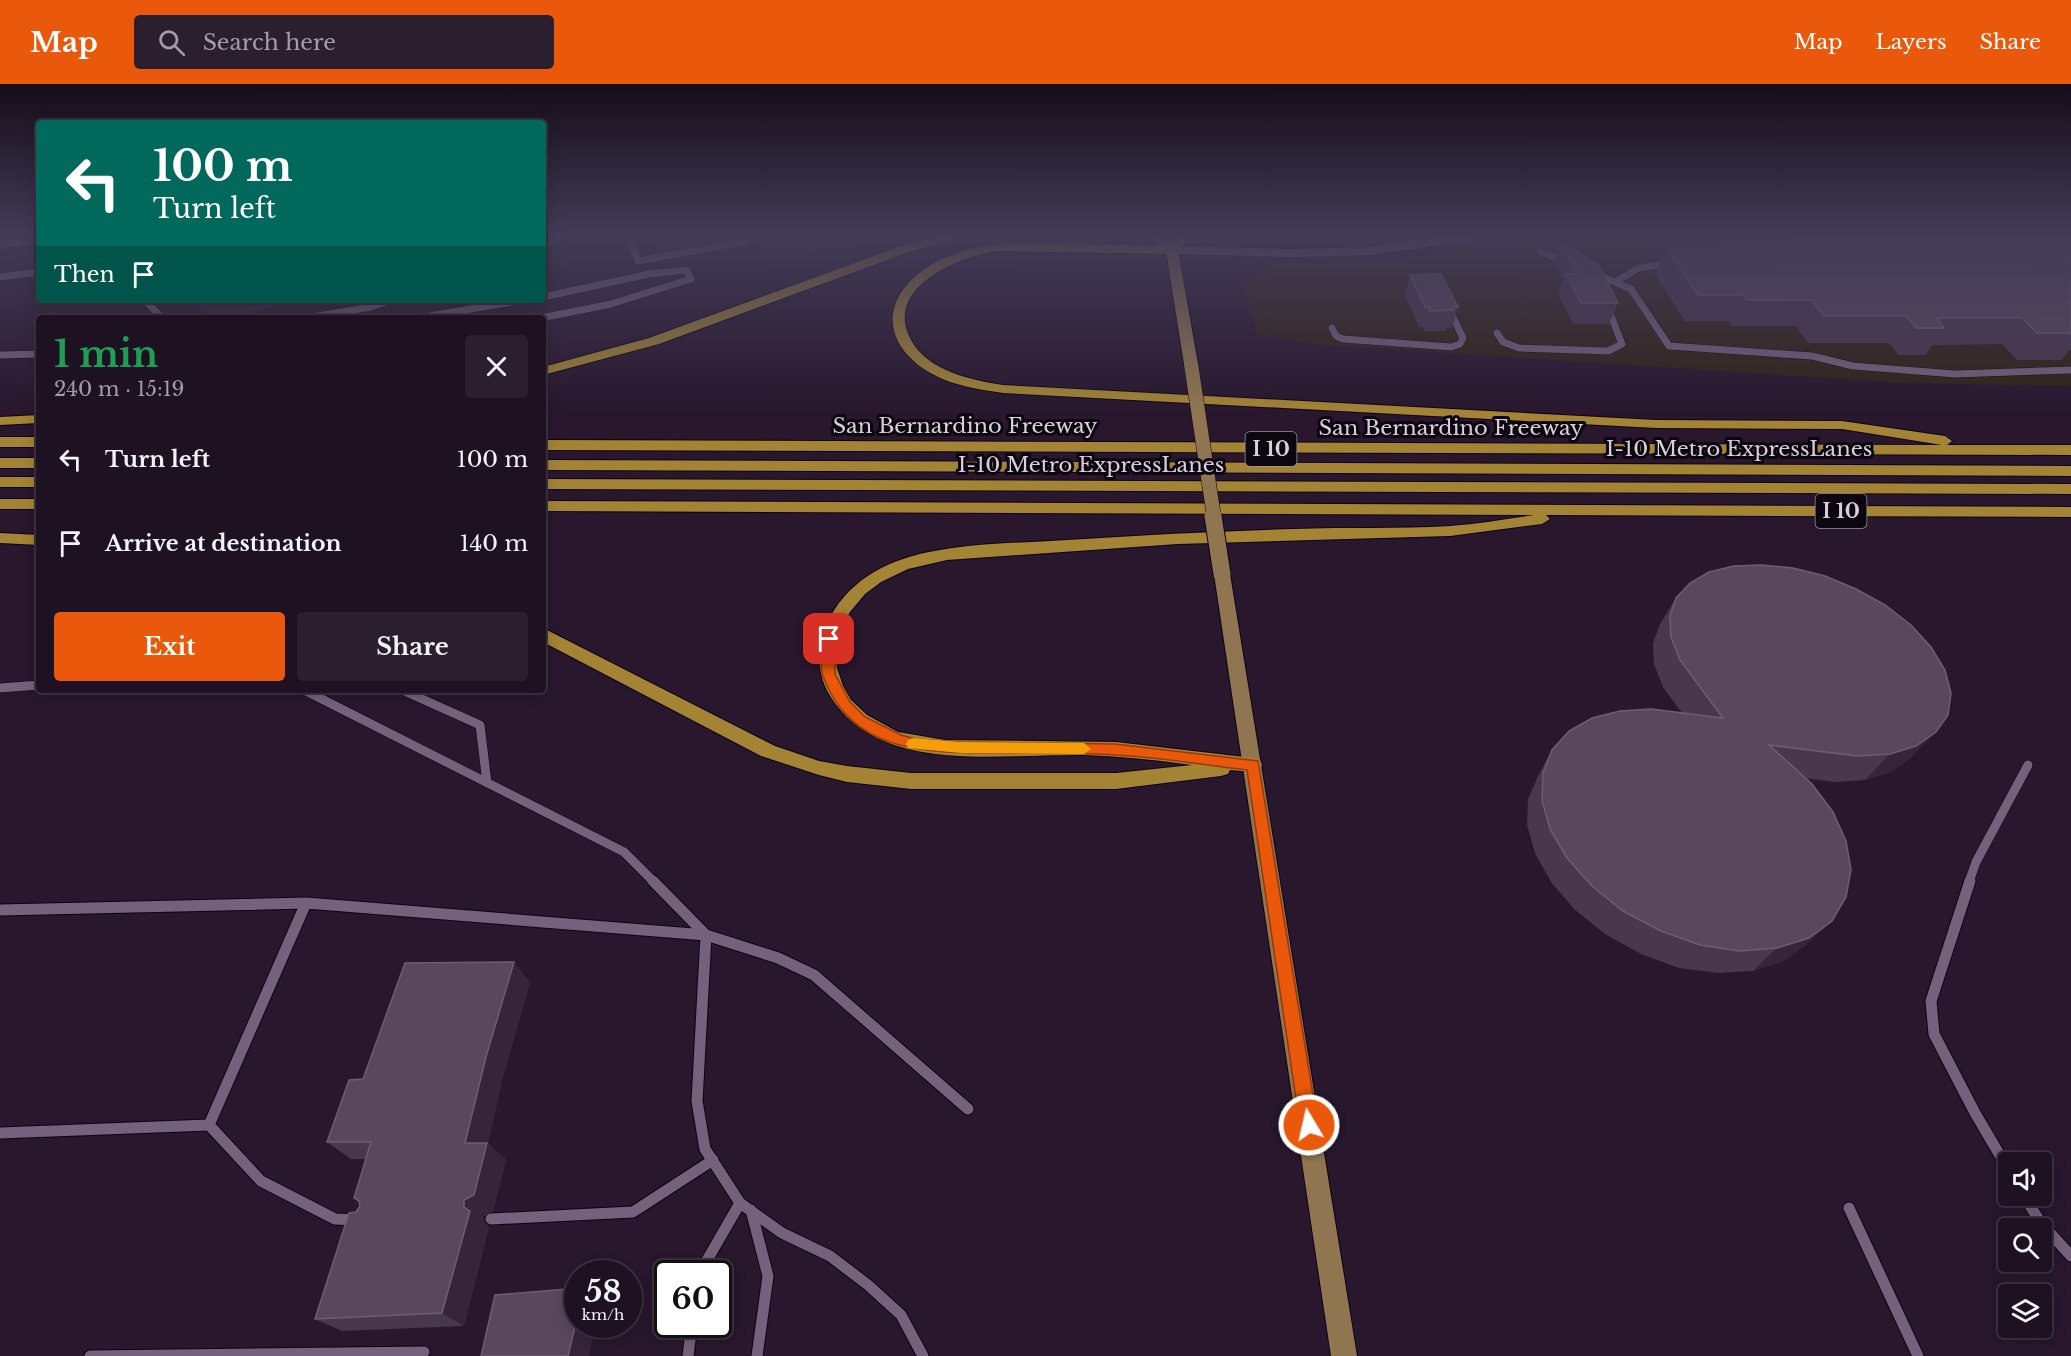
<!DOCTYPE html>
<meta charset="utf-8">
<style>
body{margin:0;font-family:"Libre Baskerville",serif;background:#2b1f2f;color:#f1f3f6;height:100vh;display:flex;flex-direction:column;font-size:22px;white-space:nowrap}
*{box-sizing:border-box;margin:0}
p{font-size:20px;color:#a19da5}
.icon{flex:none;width:33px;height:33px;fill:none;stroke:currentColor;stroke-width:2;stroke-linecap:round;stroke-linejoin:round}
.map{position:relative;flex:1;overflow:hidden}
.drawer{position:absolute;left:36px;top:231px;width:510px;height:378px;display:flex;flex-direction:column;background:#1e1122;border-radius:6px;box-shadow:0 3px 15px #0003,0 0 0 2px #3c3140}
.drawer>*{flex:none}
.hud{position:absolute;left:36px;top:36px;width:510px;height:183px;border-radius:6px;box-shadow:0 3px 15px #0003,0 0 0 2px #3c3140;background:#00695c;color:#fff;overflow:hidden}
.buttons{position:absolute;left:1998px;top:1068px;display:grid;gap:12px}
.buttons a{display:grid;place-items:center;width:54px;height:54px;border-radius:6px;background:#1e1122;box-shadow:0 3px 15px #0003,0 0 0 2px #3c3140;font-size:30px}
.speed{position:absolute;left:564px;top:1176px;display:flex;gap:12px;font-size:30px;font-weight:700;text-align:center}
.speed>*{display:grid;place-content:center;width:78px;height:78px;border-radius:50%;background:#1e1122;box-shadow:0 3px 15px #0003,0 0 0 2px #3c3140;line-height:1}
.speed small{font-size:15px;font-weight:400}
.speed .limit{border:3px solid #111;border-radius:9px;background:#fff;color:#111}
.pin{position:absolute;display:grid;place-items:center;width:51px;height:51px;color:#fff;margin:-26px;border-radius:12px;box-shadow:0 3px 9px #0006}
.me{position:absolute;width:66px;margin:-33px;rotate:351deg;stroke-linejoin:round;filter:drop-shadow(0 0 4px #0008)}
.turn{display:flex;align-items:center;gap:21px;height:126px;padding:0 18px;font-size:27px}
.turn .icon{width:78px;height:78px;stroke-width:2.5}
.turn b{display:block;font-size:42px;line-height:51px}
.then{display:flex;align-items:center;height:57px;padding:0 18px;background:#0003;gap:12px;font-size:22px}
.round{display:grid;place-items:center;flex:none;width:63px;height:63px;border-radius:6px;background:#2b1f2f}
.overview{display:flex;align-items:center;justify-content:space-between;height:102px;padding:0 18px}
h1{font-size:36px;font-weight:700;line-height:45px;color:#1e9e55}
.action{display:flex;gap:12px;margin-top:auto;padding:12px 18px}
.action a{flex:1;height:69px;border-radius:6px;background:#ea580c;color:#fff;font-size:24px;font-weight:700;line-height:69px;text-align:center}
.action a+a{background:#2b1f2f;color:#f1f3f6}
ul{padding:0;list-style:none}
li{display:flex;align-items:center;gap:18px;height:84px;padding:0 18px}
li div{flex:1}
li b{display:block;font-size:22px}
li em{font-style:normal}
header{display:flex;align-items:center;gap:36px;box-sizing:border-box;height:84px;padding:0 30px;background:#ea580c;color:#fff}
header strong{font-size:28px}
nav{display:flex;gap:33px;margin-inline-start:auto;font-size:21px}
.search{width:420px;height:54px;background:#2b1f2f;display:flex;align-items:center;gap:15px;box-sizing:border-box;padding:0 21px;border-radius:6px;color:#a19da5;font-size:22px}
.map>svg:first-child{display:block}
.commercial{fill:#302315}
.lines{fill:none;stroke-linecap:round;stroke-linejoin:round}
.service-far2-casing{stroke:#100315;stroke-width:8}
.service-far1-casing{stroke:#100315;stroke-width:10}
.service-casing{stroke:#100315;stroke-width:13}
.secondary-casing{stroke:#100315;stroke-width:2}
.primary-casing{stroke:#100315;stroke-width:2}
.motorway-casing{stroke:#100315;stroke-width:2}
.service-far2{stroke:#75617b;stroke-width:7}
.service-far1{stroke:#75617b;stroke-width:9}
.service{stroke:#75617b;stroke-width:11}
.secondary{fill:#826c66;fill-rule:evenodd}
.primary{fill:#907650;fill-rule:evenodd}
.motorway{fill:#a28434;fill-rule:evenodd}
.primary-bridge-far1-casing{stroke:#100315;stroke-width:15;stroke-linecap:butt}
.primary-bridge-casing{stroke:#100315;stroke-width:19;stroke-linecap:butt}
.primary-bridge-far1{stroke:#907650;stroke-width:14}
.primary-bridge{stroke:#907650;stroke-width:17}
.wall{fill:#49374e}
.shaded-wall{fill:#35243a}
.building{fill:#59485d;stroke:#6d5d71;stroke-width:1.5}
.route{fill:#ea580c;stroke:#983908;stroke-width:1.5}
.slow{fill:#f59e0b}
.labels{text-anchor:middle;stroke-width:6;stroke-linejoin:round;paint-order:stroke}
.shield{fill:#0c060f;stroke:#9c929f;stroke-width:1.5}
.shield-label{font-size:20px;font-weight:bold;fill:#dacedd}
.street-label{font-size:21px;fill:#dacedd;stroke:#0c060f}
</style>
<header>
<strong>Map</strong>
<div class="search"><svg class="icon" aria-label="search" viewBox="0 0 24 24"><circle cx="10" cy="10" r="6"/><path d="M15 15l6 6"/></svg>Search here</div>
<nav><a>Map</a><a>Layers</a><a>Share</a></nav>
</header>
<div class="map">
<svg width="2071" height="1272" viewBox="0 0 2071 1272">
<rect width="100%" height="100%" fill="#28172d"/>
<path class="commercial" d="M 761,151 L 887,151 L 770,180 Z
M 1520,151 L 2071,151 L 2071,302 L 1905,299 L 1312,260 L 1257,250 L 1243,198 L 1272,180 L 1354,179 L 1419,173 Z"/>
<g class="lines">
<g class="service-far2-casing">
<path id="service-far2" d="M 629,151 L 638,177 L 744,158 L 742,151
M 543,162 L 560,151
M 1541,168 L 1566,178
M 1596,190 L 1631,205 L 1669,262 L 1812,272 L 1853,282 L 1955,290 L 2071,286
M 0,193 L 39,188
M 1615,198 L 1639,184 L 1671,179
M 145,216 L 162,234
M 306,234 L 371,223 L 392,216
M 401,234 L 429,232 L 524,216
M 541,234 L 611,220 L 691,195 L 686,186 L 649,190 L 543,213
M 1332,244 L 1336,252 L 1343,255 L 1451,263 L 1460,260 L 1463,254 L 1450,227
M 1497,249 L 1503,258 L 1519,264 L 1608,267 L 1622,260 L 1608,224
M 0,271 L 39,270"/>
</g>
<g class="service-far1-casing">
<path id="service-far1" d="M 0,604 L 39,601
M 304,606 L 624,768 L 654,798
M 402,606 L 480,641 L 487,699
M 1969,798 L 1976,778 L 2028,681"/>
</g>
<g class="service-casing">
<path id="service" d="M 653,797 L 706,851 L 697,1017 L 705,1065 L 740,1119 L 782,1149 L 830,1172 L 868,1201 L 901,1231 L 923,1272
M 1970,797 L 1931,917 L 1934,950 L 1975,1029 L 2008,1085
M 306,819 L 706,851 L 778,874 L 814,891 L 968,1025
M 0,826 L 306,819 L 209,1041 L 0,1049
M 209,1041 L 261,1097 L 335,1135 L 359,1136
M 2024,1112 L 2041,1139 L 2071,1172
M 1849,1124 L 1918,1272
M 751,1126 L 768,1192 L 757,1272
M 491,1135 L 633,1128 L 713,1076
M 699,1190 L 740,1119
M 90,1272 L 424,1268
M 688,1272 L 692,1240"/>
</g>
<g class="secondary-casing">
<path id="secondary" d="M 1452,151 L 1484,151 L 1478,155 L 1371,171 L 1291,173 L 1172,170 L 1166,166 L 1172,162 L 1291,165 L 1371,163 Z
M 39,152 L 39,160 L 0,164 L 0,156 Z"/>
</g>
<g class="primary-casing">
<path id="primary" d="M 1147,151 L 1161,151 L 1171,160 L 1179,151 L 1192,151 L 1178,167 L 1198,280 L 1196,283 L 1191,284 L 1184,280 L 1166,167 Z
M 1222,484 L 1228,486 L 1230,490 L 1357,1272 L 1331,1272 L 1214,490 L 1216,486 Z"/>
</g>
<g class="motorway-casing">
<path id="motorway" d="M 947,151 L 970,151 L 909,168 L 659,260 L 543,291 L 543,283 L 649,254 L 901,162 Z
M 1021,159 L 1172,162 L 1178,166 L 1172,170 L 998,167 C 959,172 882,204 911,256 C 928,287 971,296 1003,301 L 1656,336 L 1842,337 L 1945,352 L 1952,357 L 1947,361 L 2071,361 L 2071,371 L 543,366 L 543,356 L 1942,361 L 1842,345 L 1656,344 L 1003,309 C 983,306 963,303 945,296 C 881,269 873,213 936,178 C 962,164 992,160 1021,159 Z
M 39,331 L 39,339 L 0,341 L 0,333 Z
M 0,353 L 39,353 L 39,363 L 0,363 Z
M 0,374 L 39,374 L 39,384 L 0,384 Z
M 543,376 L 2071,382 L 2071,392 L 543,386 Z
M 0,393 L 39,393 L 39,403 L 0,403 Z
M 543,395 L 2071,400 L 2071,410 L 543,405 Z
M 0,415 L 39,415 L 39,425 L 0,425 Z
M 543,417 L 2071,423 L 2071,433 L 1546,431 L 1550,435 L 1542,440 L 1450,452 L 1178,460 L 947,476 L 908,485 L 881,498 L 865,510 L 850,528 L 841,544 L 836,564 L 837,584 L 843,602 L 851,616 L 867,631 L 898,648 L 945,656 L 1116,658 L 1253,674 L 1260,676 L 1262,681 L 1260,686 L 1253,688 L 1230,686 L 1228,690 L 1221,692 L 1116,705 L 911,705 L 847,698 L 819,691 L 761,672 L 543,558 L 543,544 L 775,662 L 819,677 L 847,682 L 911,689 L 1116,689 L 1192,681 C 1156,676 1120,672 1084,671 C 1002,669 878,693 829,610 C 817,590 816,562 826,541 C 846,498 884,477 929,468 C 974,459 1021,459 1067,456 C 1142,451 1218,447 1294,445 C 1346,443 1399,445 1450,442 C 1478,440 1506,435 1534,431 L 543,427 Z
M 0,449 L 39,451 L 39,461 L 0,459 Z"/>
</g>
<use href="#service-far2" class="service-far2"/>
<use href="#service-far1" class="service-far1"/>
<use href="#service" class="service"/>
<use href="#secondary" class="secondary"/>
<use href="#primary" class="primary"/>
<use href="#motorway" class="motorway"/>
<g class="primary-bridge-far1-casing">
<path id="primary-bridge-far1" d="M 1191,280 L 1214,433"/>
</g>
<g class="primary-bridge-casing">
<path id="primary-bridge" d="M 1213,432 L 1222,490"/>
</g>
<use href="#primary-bridge-far1" class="primary-bridge-far1"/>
<use href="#primary-bridge" class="primary-bridge"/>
</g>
<path class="wall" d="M 787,151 L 846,151 L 846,156 L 793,167 Z
M 1794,152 L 2071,153 L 2071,264 L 2062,276 L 2017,276 L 2002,260 L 1933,261 L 1925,271 L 1898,271 L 1889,259 L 1808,259 L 1796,242 L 1732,242 L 1729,237 L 1685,237 L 1655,190 L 1667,164 L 1721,163 L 1723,158 L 1791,157 Z
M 1561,159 L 1618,219 L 1609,240 L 1573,240 L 1558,210 L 1563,196 L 1554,179 Z
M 1410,191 L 1458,223 L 1452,244 L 1447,244 L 1446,247 L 1424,247 L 1423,243 L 1419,243 L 1405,211 Z
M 1676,514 L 1911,674 L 1891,688 L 1865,696 L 1834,698 L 1805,694 L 1807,860 L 1784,877 L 1753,887 L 1718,889 L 1679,884 L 1641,870 L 1605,850 L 1575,826 L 1551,798 L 1535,769 L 1527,741 L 1528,715 L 1538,692 L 1552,666 L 1682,629 L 1663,603 L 1654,580 L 1653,559 L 1660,540 Z
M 514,878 L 530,899 L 503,992 L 488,1059 L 506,1076 L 493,1127 L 484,1132 L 484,1138 L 489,1143 L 464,1242 L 342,1247 L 315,1235 L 356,1128 L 360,1122 L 366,1075 L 351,1075 L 327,1058 L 363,995 Z"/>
<path class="shaded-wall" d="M 657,151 L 730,151 L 731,154 L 661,167 Z
M 790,151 L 846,151 L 846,156 L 793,167 Z
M 196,216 L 294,216 L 247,231 L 249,233 L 246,234 L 207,234 Z
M 344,216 L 364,216 L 346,221 Z
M 1936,648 L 1911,674 L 1891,688 L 1865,696 L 1890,670 Z
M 1832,837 L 1807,860 L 1784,877 L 1753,887 L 1777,864 Z
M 514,878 L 530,899 L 503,992 L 488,1059 L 506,1076 L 493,1127 L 484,1132 L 484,1138 L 489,1143 L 464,1242 L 442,1229 L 464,1123 L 465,1059 L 486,973 Z
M 578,1231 L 578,1240 L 596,1240 L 589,1272 L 568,1272 Z"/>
<path class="building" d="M 1847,151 L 1995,151 L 2002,152 L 2004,154 L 2071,153 L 2071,217 L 2069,217 L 2071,219 L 2071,249 L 2037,249 L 2022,234 L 1937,234 L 1944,244 L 1916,244 L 1906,232 L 1824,232 L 1812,216 L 1746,216 L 1743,211 L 1698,211 L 1667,164 L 1726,163 L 1723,158 L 1798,157 L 1794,152 Z
M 1561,159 L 1599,181 L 1618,219 L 1581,219 L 1566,190 L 1578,190 Z
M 1441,190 L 1458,223 L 1451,224 L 1453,226 L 1430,227 L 1429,223 L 1425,223 L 1410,191 Z
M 1762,481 L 1793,484 L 1825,492 L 1856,505 L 1885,521 L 1911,541 L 1931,563 L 1945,586 L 1951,609 L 1948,631 L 1936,648 L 1916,662 L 1890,670 L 1857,672 L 1769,661 L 1812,700 L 1833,728 L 1846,757 L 1851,786 L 1846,813 L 1832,837 L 1809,854 L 1777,864 L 1740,867 L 1700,861 L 1661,847 L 1623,827 L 1592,802 L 1567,774 L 1550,745 L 1542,716 L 1543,689 L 1552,666 L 1569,647 L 1592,634 L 1620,627 L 1651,625 L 1723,634 L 1680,576 L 1671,553 L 1670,532 L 1676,514 L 1690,499 L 1709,488 L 1734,482 Z
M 514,878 L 486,973 L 465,1059 L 487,1059 L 474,1111 L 464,1116 L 464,1123 L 470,1127 L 442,1229 L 315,1235 L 349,1129 L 356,1128 L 360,1122 L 359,1117 L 354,1114 L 371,1058 L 327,1058 L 349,996 L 363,995 L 405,879 Z
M 578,1204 L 578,1231 L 568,1272 L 481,1272 L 495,1211 Z"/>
<linearGradient id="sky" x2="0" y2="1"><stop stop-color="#160d19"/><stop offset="0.46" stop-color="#423c57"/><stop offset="1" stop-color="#423c57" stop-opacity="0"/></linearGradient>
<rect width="2071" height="329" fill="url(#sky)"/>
<path class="route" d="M 829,550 L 835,555 L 835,590 L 850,618 L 865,633 L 901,651 L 916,655 L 961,658 L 1115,660 L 1258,677 L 1318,1041 L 1315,1048 L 1309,1050 L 1303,1048 L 1300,1041 L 1247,686 C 1203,681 1159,673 1115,671 C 1074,668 1032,670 991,669 C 923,669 850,667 823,592 C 819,581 822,566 822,555 Z"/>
<path class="slow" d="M 913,654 L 961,658 L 1084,659 L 1091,665 L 1084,670 L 961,669 L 908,664 L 906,660 L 908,656 Z"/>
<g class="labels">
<g class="shield">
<rect x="1245.5" y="348" width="51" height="34" rx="4.5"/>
<rect x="1815.5" y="410" width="51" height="34" rx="4.5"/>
</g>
<g class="shield-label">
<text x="1271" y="372">I 10</text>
<text x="1841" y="434">I 10</text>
</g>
<g class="street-label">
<text x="965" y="349">San Bernardino Freeway</text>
<text x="1451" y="351">San Bernardino Freeway</text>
<text x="1739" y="372">I-10 Metro ExpressLanes</text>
<text x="1091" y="388">I-10 Metro ExpressLanes</text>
</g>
</g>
</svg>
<div class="buttons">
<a><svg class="icon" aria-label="sound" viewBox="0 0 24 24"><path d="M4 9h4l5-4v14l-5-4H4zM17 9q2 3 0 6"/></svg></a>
<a><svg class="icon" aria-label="search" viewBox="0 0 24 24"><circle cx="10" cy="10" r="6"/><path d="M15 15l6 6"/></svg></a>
<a><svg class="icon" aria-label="layers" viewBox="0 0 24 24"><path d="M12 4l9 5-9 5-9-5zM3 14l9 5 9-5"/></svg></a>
</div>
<div class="speed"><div>58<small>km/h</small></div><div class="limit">60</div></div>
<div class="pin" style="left:829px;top:555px;background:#d93025"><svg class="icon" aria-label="arrive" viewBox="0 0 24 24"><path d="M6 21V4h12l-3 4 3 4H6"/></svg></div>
<svg class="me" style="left:1309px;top:1041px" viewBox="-20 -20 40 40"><circle r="17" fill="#ea580c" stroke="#fff" stroke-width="3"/><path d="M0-11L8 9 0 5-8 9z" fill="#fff"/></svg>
<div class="hud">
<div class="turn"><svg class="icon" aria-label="left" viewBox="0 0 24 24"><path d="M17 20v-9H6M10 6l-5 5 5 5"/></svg><div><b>100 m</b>Turn left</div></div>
<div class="then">Then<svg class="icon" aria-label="arrive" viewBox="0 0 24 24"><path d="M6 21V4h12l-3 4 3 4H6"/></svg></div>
</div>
<section class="drawer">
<div class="overview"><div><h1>1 min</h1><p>240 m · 15:19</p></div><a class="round"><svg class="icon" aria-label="close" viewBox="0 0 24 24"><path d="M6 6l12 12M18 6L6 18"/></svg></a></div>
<ul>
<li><svg class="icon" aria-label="left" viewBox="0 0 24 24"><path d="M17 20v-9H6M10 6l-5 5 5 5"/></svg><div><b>Turn left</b></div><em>100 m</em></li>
<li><svg class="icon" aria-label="arrive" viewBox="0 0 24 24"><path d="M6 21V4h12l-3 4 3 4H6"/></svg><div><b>Arrive at destination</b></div><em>140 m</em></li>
</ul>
<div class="action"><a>Exit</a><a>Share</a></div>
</section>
</div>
